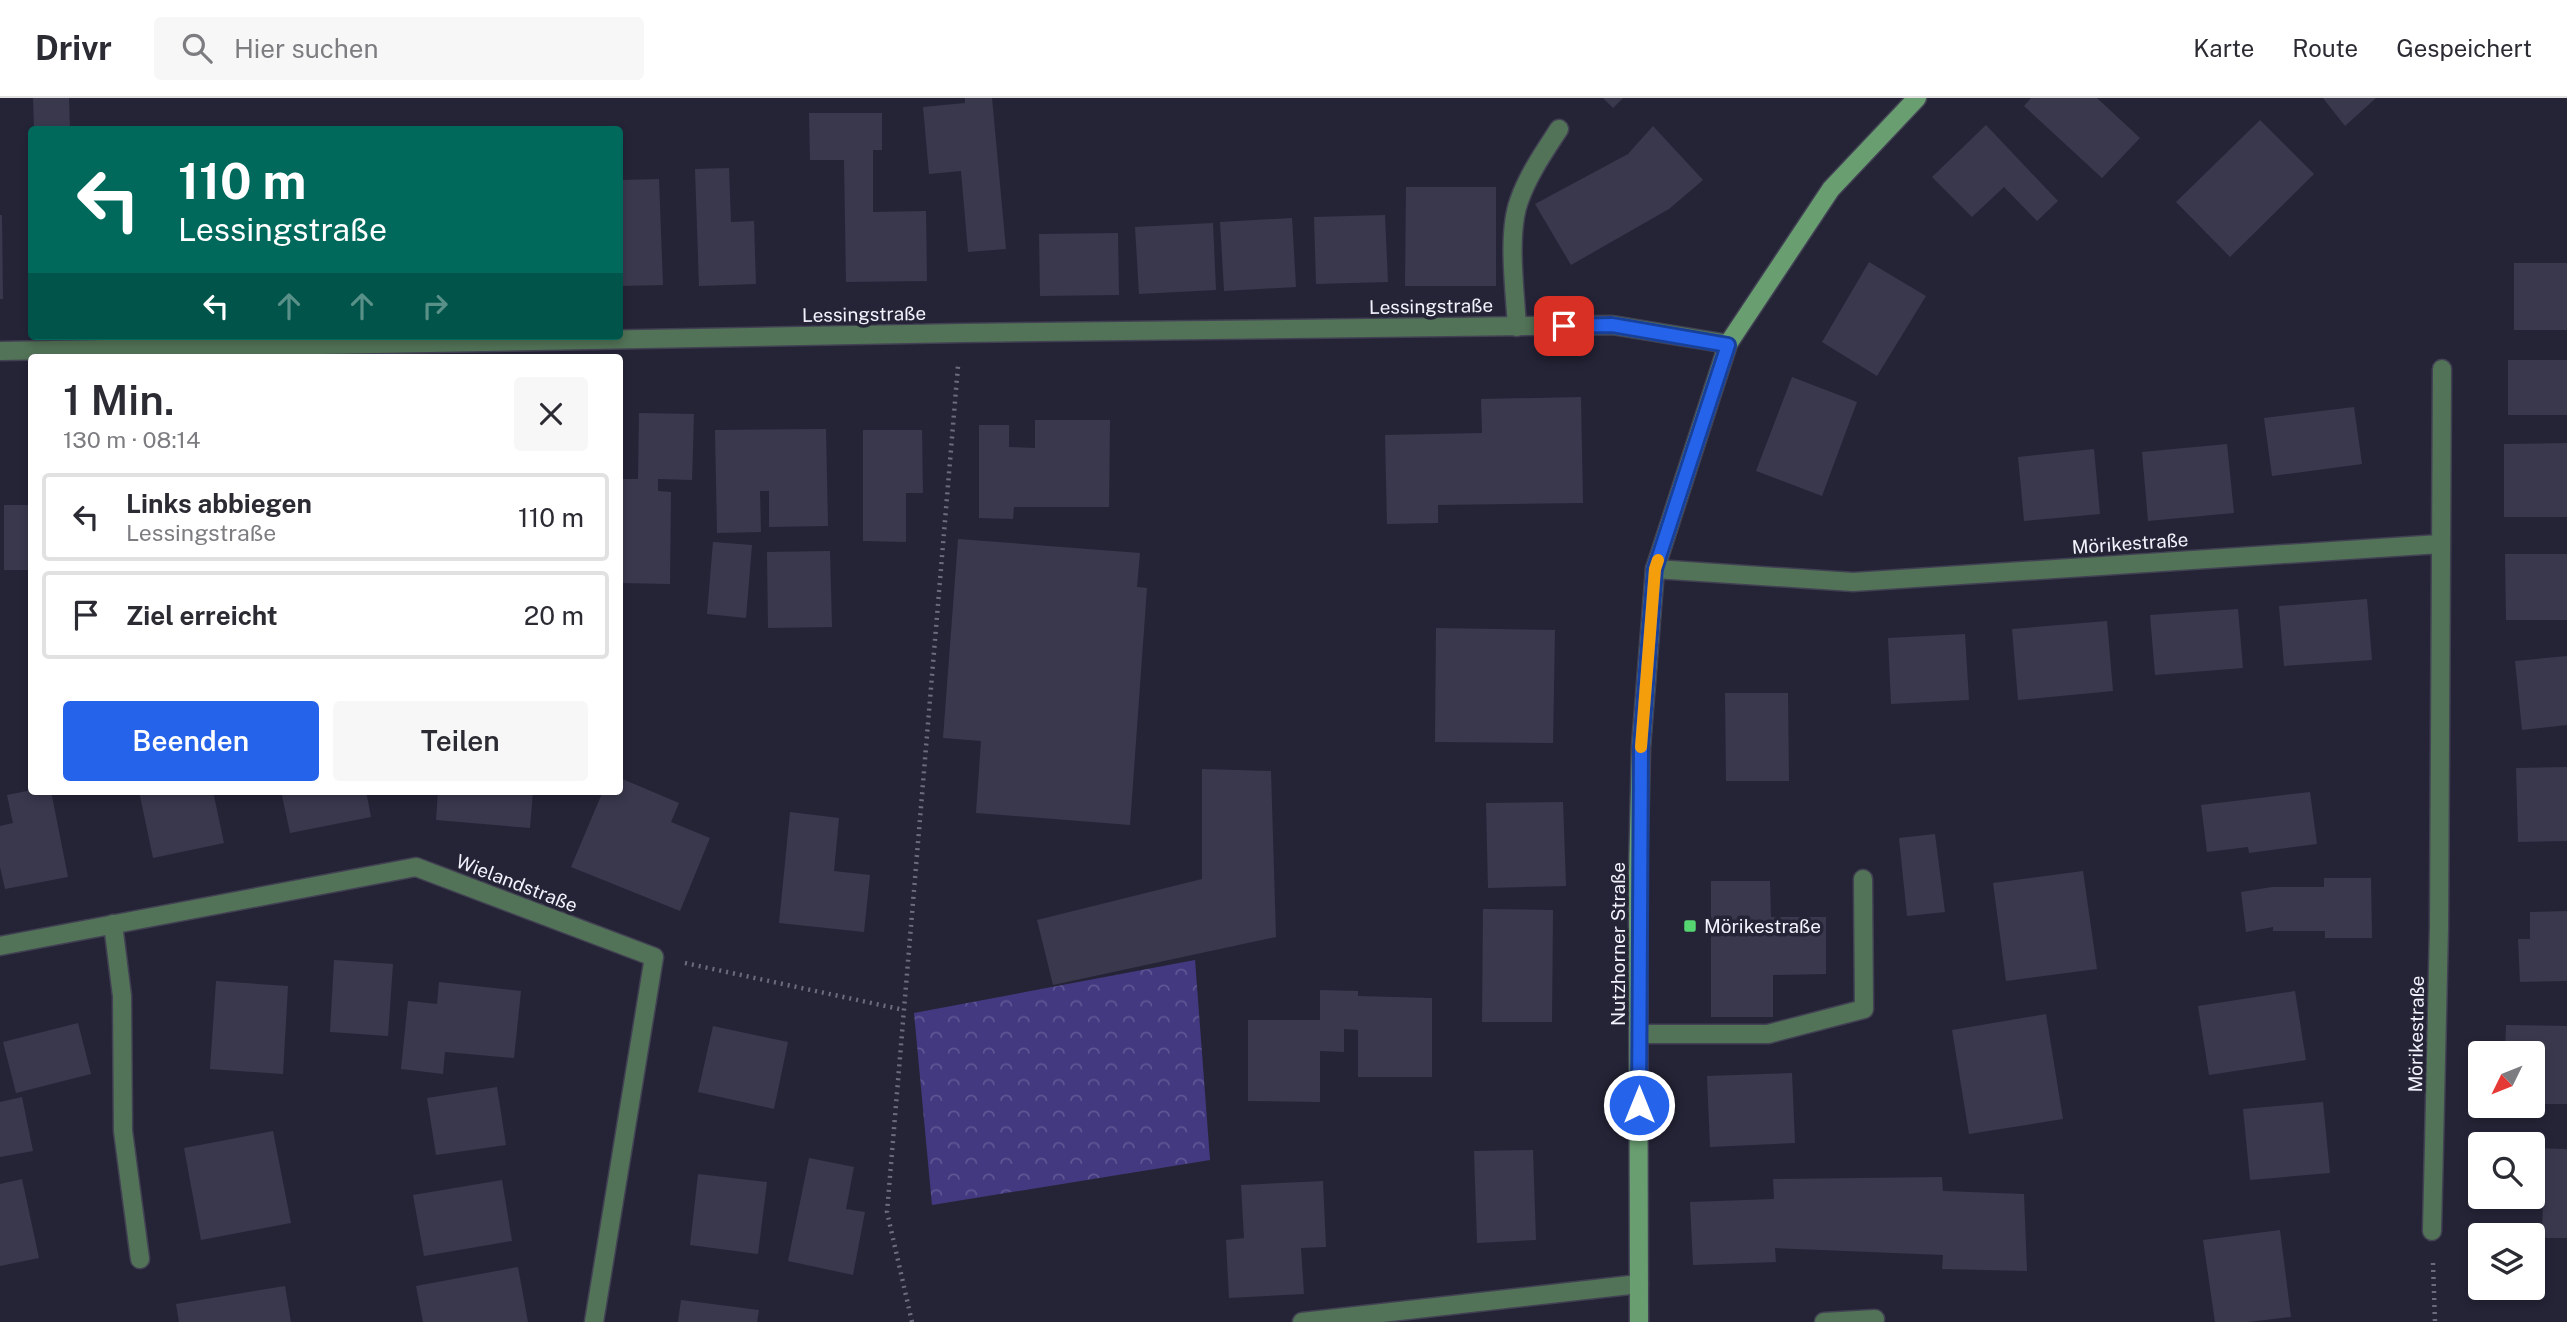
<!DOCTYPE html>
<html lang="de">
<meta charset="utf-8">
<style>
body{margin:0;font-family:"Public Sans",sans-serif;background:#f7f7f7;color:#2b2b33;height:100vh;display:flex;flex-direction:column;font-size:26px;white-space:nowrap}
*{box-sizing:border-box;margin:0}
p{font-size:23px;color:#7c7c81}
.icon{flex:none;width:38px;height:38px;fill:none;stroke:currentColor;stroke-width:2;stroke-linecap:round;stroke-linejoin:round}
.map{position:relative;flex:1;overflow:hidden}
.sheet{position:absolute;left:28px;top:256px;width:595px;height:441px;display:flex;flex-direction:column;background:#fff;border-radius:7px;box-shadow:0 4px 10px #0003}
.sheet>*{flex:none}
.hud{position:absolute;left:28px;top:28px;width:595px;height:214px;border-radius:7px;box-shadow:0 4px 10px #0003;background:#00695c;color:#fff;overflow:hidden}
.needle{width:46px;rotate:227deg}
.fabs{position:absolute;left:2468px;top:943px;display:grid;gap:14px}
.fabs a{display:grid;place-items:center;width:77px;height:77px;border-radius:7px;background:#fff;box-shadow:0 4px 10px #0003;font-size:35px}
.pin{position:absolute;display:grid;place-items:center;width:60px;height:60px;color:#fff;margin:-30px;border-radius:14px;box-shadow:0 4px 10px #0006}
.me{position:absolute;width:77px;margin:-38px;rotate:0deg;stroke-linejoin:round;filter:drop-shadow(0 0 5px #0008)}
.turn{display:flex;align-items:center;gap:24px;height:147px;padding:0 35px;font-size:32px}
.turn .icon{width:91px;height:91px;stroke-width:2.5}
.turn b{display:block;font-size:49px;line-height:60px}
.lanes{display:flex;align-items:center;height:66px;padding:0 35px;background:#0003;justify-content:center;gap:35px;direction:ltr}
.lanes .off{opacity:.35}
.round{display:grid;place-items:center;flex:none;width:74px;height:74px;border-radius:7px;background:#f7f7f7}
.headline{display:flex;align-items:center;justify-content:space-between;height:119px;padding:0 35px}
h1{font-size:42px;font-weight:600;line-height:52px}
.action{display:flex;gap:14px;margin-top:auto;padding:14px 35px}
.action a{flex:1;height:80px;border-radius:7px;background:#2563eb;color:#fff;font-size:28px;font-weight:600;line-height:80px;text-align:center}
.action a+a{background:#f7f7f7;color:#2b2b33}
ul{padding:0;list-style:none}
li{display:flex;align-items:center;gap:21px;height:88px;margin:0 14px 10px;padding:0 21px;border:4px solid #e1e1e2;border-radius:7px}
li div{flex:1}
li b{display:block;font-size:26px}
li em{font-style:normal}
header{display:flex;align-items:center;gap:42px;box-sizing:border-box;height:98px;padding:0 35px;background:#fff;border-bottom:2px solid #e1e1e2}
header strong{font-size:33px}
nav{display:flex;gap:38px;margin-inline-start:auto;font-size:24px}
.search{width:490px;height:63px;background:#f7f7f7;display:flex;align-items:center;gap:18px;box-sizing:border-box;padding:0 24px;border-radius:7px;color:#7c7c81;font-size:26px}
.map>svg:first-child{display:block}
.park{fill:url(#park-crowns)}
.building{fill:#39384d}
.lines{fill:none;stroke-linecap:round;stroke-linejoin:round}
.lane-casing{stroke:#424153;stroke-width:21}
.street-casing{stroke:#424153;stroke-width:21}
.secondary-casing{stroke:#424153;stroke-width:21}
.path{stroke:#6d6c7c;stroke-width:4.5;stroke-dasharray:2 5;stroke-linecap:butt}
.lane{stroke:#527357;stroke-width:18}
.street{stroke:#527357;stroke-width:18}
.secondary{stroke:#699e71;stroke-width:18}
.route-casing{stroke:#184099;stroke-width:18}
.route{stroke:#2563eb;stroke-width:12}
.slow{stroke:#f59e0b;stroke-width:12}
.poi-dot{fill:#55d671;stroke:#252437;stroke-width:2.5}
.labels{text-anchor:middle;stroke-width:7;stroke-linejoin:round;paint-order:stroke}
.street-label{font-size:19px;fill:#f2f2fd;stroke:#252437}
.poi-label{font-size:19px;fill:#f2f2fd;stroke:#252437;text-anchor:start}
</style>
<header>
<strong>Drivr</strong>
<div class="search"><svg class="icon" aria-label="search" viewBox="0 0 24 24"><circle cx="10" cy="10" r="6"/><path d="M15 15l6 6"/></svg>Hier suchen</div>
<nav><a>Karte</a><a>Route</a><a>Gespeichert</a></nav>
</header>
<div class="map">
<svg width="2567" height="1224" viewBox="0 0 2567 1224">
<defs>
<pattern id="park-crowns" width="20" height="18" patternUnits="userSpaceOnUse" patternTransform="scale(1.75)"><rect width="20" height="18" fill="#433981"/><path d="M2 6a3 3 0 1 1 6 0M12 15a3 3 0 1 1 6 0" fill="none" stroke="#5f5694"/></pattern>
</defs>
<rect width="100%" height="100%" fill="#252437"/>
<path class="park" d="M 1195,862 L 1210,1062 L 932,1107 L 914,915 Z"/>
<path class="building" d="M 33,0 L 69,0 L 70,32 L 34,32 Z
M 965,0 L 992,0 L 1006,151 L 968,154 L 961,73 L 929,76 L 923,9 L 965,5 Z
M 1603,0 L 1623,0 L 1613,10 Z
M 2031,0 L 2097,0 L 2140,40 L 2102,80 L 2024,8 Z
M 2323,0 L 2376,0 L 2345,28 Z
M 809,15 L 882,15 L 882,52 L 873,52 L 873,114 L 926,113 L 927,183 L 846,184 L 844,62 L 810,62 Z
M 2260,22 L 2314,76 L 2230,159 L 2176,104 Z
M 1986,27 L 2058,103 L 2037,123 L 2004,89 L 1972,119 L 1932,79 Z
M 1653,28 L 1703,82 L 1669,111 L 1571,167 L 1535,106 L 1628,56 Z
M 729,70 L 731,124 L 754,123 L 756,186 L 699,188 L 695,71 Z
M 659,81 L 663,187 L 620,188 L 620,126 L 623,126 L 621,82 Z
M 1406,89 L 1496,89 L 1496,188 L 1405,188 Z
M 0,117 L 2,117 L 3,201 L 0,201 Z
M 1385,117 L 1388,184 L 1316,186 L 1314,119 Z
M 1292,120 L 1296,189 L 1224,193 L 1220,124 Z
M 1213,125 L 1216,192 L 1139,196 L 1135,129 Z
M 1118,135 L 1119,197 L 1040,198 L 1039,136 Z
M 1869,164 L 1926,198 L 1877,278 L 1822,244 Z
M 2514,165 L 2567,165 L 2567,232 L 2514,232 Z
M 2508,262 L 2567,262 L 2567,317 L 2508,317 Z
M 1792,279 L 1857,304 L 1822,398 L 1756,373 Z
M 1581,299 L 1583,405 L 1438,407 L 1438,425 L 1387,426 L 1385,337 L 1482,335 L 1481,301 Z
M 2354,309 L 2362,366 L 2272,378 L 2264,320 Z
M 639,315 L 694,316 L 692,382 L 658,381 L 658,393 L 671,394 L 670,486 L 620,485 L 620,381 L 638,381 Z
M 1035,322 L 1110,322 L 1109,409 L 1014,409 L 1013,421 L 979,420 L 979,327 L 1009,327 L 1009,349 L 1035,350 Z
M 826,331 L 828,428 L 769,429 L 769,393 L 760,393 L 761,434 L 717,435 L 715,332 Z
M 863,332 L 922,332 L 923,395 L 906,395 L 906,444 L 863,443 Z
M 2567,345 L 2567,419 L 2504,419 L 2504,346 Z
M 2227,346 L 2234,415 L 2148,423 L 2142,354 Z
M 2094,351 L 2100,416 L 2024,423 L 2018,359 Z
M 4,407 L 32,407 L 32,472 L 4,472 Z
M 958,441 L 1140,455 L 1137,489 L 1147,490 L 1130,727 L 976,715 L 981,643 L 943,640 Z
M 713,444 L 752,447 L 746,520 L 707,516 Z
M 830,453 L 832,529 L 768,530 L 767,454 Z
M 2505,456 L 2567,456 L 2567,522 L 2506,522 Z
M 2367,501 L 2372,562 L 2284,568 L 2279,508 Z
M 2238,511 L 2243,570 L 2155,577 L 2150,517 Z
M 2107,523 L 2113,593 L 2018,602 L 2012,531 Z
M 1436,530 L 1555,532 L 1553,645 L 1435,644 Z
M 1965,536 L 1969,602 L 1891,606 L 1888,540 Z
M 2567,558 L 2567,627 L 2522,632 L 2515,563 Z
M 1725,595 L 1788,595 L 1789,683 L 1726,683 Z
M 2567,669 L 2567,743 L 2518,744 L 2516,670 Z
M 1202,671 L 1271,673 L 1276,839 L 1053,887 L 1037,822 L 1202,781 Z
M 620,680 L 679,705 L 671,724 L 710,740 L 680,813 L 571,769 L 603,693 L 620,693 Z
M 32,692 L 51,693 L 68,779 L 5,791 L 0,769 L 0,728 L 13,725 L 7,697 Z
M 139,693 L 213,693 L 224,745 L 153,760 Z
M 281,693 L 366,693 L 371,719 L 290,735 Z
M 438,693 L 533,693 L 530,730 L 436,722 Z
M 2310,694 L 2317,746 L 2249,755 L 2248,749 L 2207,754 L 2201,707 Z
M 1563,704 L 1566,788 L 1488,790 L 1486,705 Z
M 790,714 L 839,720 L 834,773 L 870,777 L 864,834 L 779,825 Z
M 1935,736 L 1945,814 L 1907,818 L 1899,740 Z
M 2083,773 L 2097,871 L 2006,883 L 1993,785 Z
M 2324,780 L 2371,780 L 2372,840 L 2325,840 L 2325,833 L 2273,833 L 2273,829 L 2246,834 L 2241,794 L 2272,789 L 2324,789 Z
M 1711,783 L 1770,783 L 1771,819 L 1826,819 L 1826,876 L 1773,877 L 1773,919 L 1711,919 Z
M 1483,811 L 1553,812 L 1552,924 L 1482,924 Z
M 2567,813 L 2567,883 L 2520,884 L 2518,841 L 2530,841 L 2530,814 Z
M 334,862 L 393,866 L 388,938 L 330,934 Z
M 216,883 L 288,888 L 283,976 L 210,971 Z
M 439,884 L 521,893 L 514,960 L 445,954 L 443,976 L 401,971 L 408,903 L 437,906 Z
M 1320,892 L 1358,893 L 1358,898 L 1432,900 L 1432,979 L 1358,979 L 1358,932 L 1344,931 L 1344,954 L 1320,953 L 1320,1004 L 1248,1003 L 1248,922 L 1320,922 Z
M 2295,893 L 2306,962 L 2209,977 L 2198,908 Z
M 2046,916 L 2063,1021 L 1969,1036 L 1952,932 Z
M 78,925 L 91,976 L 16,995 L 3,944 Z
M 2506,927 L 2567,928 L 2567,1006 L 2532,1006 L 2532,956 L 2505,956 Z
M 713,928 L 788,944 L 774,1011 L 698,994 Z
M 1792,975 L 1795,1045 L 1710,1049 L 1707,978 Z
M 497,989 L 506,1047 L 436,1057 L 427,1000 Z
M 22,999 L 33,1053 L 0,1059 L 0,1004 Z
M 2323,1004 L 2330,1075 L 2250,1082 L 2243,1011 Z
M 273,1033 L 291,1125 L 201,1142 L 184,1050 Z
M 2532,1050 L 2567,1051 L 2567,1140 L 2542,1140 L 2543,1099 L 2532,1098 Z
M 1533,1052 L 1536,1142 L 1477,1145 L 1474,1053 Z
M 809,1060 L 854,1069 L 846,1111 L 865,1114 L 853,1177 L 788,1163 Z
M 698,1076 L 767,1084 L 758,1156 L 690,1147 Z
M 1942,1079 L 1943,1093 L 2024,1096 L 2027,1173 L 1942,1171 L 1943,1157 L 1775,1150 L 1776,1164 L 1693,1167 L 1690,1104 L 1774,1101 L 1773,1081 Z
M 22,1081 L 39,1160 L 0,1168 L 0,1086 Z
M 502,1082 L 512,1143 L 424,1158 L 413,1097 Z
M 1323,1083 L 1326,1149 L 1301,1150 L 1304,1196 L 1229,1200 L 1226,1142 L 1244,1140 L 1241,1087 Z
M 2280,1132 L 2291,1219 L 2248,1224 L 2215,1224 L 2203,1142 Z
M 518,1169 L 528,1224 L 423,1224 L 416,1188 Z
M 285,1188 L 291,1224 L 179,1224 L 176,1206 Z
M 681,1202 L 759,1212 L 757,1224 L 678,1224 Z"/>
<g class="lines">
<g class="lane-casing">
<path id="lane" d="M 1517,229 C 1515,193 1507,136 1519,103 C 1528,77 1544,54 1559,31
M 113,826 L 122,898 L 123,1033 L 140,1161
M 1639,936 L 1768,936 L 1864,911 L 1863,781
M 1302,1224 L 1639,1186
M 1824,1224 L 1875,1221"/>
</g>
<g class="street-casing">
<path id="street" d="M 0,253 L 961,235 L 1612,227 L 1728,246
M 1655,471 L 1853,484 L 2440,446
M 0,848 L 416,769 L 654,859 L 594,1224
M 2432,1133 L 2439,830 L 2442,271"/>
</g>
<g class="secondary-casing">
<path id="secondary" d="M 1639,1224 L 1638,776 L 1641,649 L 1655,471 L 1728,246 L 1831,91 L 1917,0"/>
</g>
<path class="path" d="M 685,865 L 904,912
M 2433,1165 L 2435,1224
M 912,1224 L 887,1114 L 958,268"/>
<use href="#lane" class="lane"/>
<use href="#street" class="street"/>
<use href="#secondary" class="secondary"/>
</g>
<g class="lines">
<g class="route-casing">
<path id="route" d="M 1564,228 L 1612,227 L 1728,247 L 1655,471 L 1641,649 L 1639,1007"/>
</g>
<use href="#route" class="route"/>
<path class="slow" d="M 1641,649 L 1655,471 L 1658,462"/>
</g>
<rect class="poi-dot" x="1683" y="821" width="14" height="14" rx="3.5"/>
<g class="labels">
<g class="street-label">
<text transform="translate(1431 208) rotate(-1)" y="7">Lessingstraße</text>
<text transform="translate(864 216) rotate(-1)" y="7">Lessingstraße</text>
<text transform="translate(2130 445) rotate(-4)" y="7">Mörikestraße</text>
<text transform="translate(517 785) rotate(21)" y="7">Wielandstraße</text>
<text transform="translate(1618 846) rotate(-90)" y="7">Nutzhorner Straße</text>
<text transform="translate(2416 936) rotate(-89)" y="7">Mörikestraße</text>
</g>
<g class="poi-label">
<text x="1704" y="835">Mörikestraße</text>
</g>
</g>
</svg>
<div class="fabs">
<a><svg class="needle" viewBox="-14 -14 28 28"><path d="M0-13l5 13h-10z" fill="#e53935"/><path d="M0 13l5-13h-10z" fill="#7c7c81"/></svg></a>
<a><svg class="icon" aria-label="search" viewBox="0 0 24 24"><circle cx="10" cy="10" r="6"/><path d="M15 15l6 6"/></svg></a>
<a><svg class="icon" aria-label="layers" viewBox="0 0 24 24"><path d="M12 4l9 5-9 5-9-5zM3 14l9 5 9-5"/></svg></a>
</div>
<div class="pin" style="left:1564px;top:228px;background:#d93025"><svg class="icon" aria-label="arrive" viewBox="0 0 24 24"><path d="M6 21V4h12l-3 4 3 4H6"/></svg></div>
<svg class="me" style="left:1639px;top:1007px" viewBox="-20 -20 40 40"><circle r="17" fill="#2563eb" stroke="#fff" stroke-width="3"/><path d="M0-11L8 9 0 5-8 9z" fill="#fff"/></svg>
<div class="hud">
<div class="turn"><svg class="icon" aria-label="left" viewBox="0 0 24 24"><path d="M17 20v-9H6M10 6l-5 5 5 5"/></svg><div><b>110 m</b>Lessingstraße</div></div>
<div class="lanes"><svg class="icon" aria-label="left" viewBox="0 0 24 24"><path d="M17 20v-9H6M10 6l-5 5 5 5"/></svg><svg class="icon off" aria-label="ahead" viewBox="0 0 24 24"><path d="M12 20V5M6 11l6-6 6 6"/></svg><svg class="icon off" aria-label="ahead" viewBox="0 0 24 24"><path d="M12 20V5M6 11l6-6 6 6"/></svg><svg class="icon off" aria-label="right" viewBox="0 0 24 24"><path d="M7 20v-9h11M14 6l5 5-5 5"/></svg></div>
</div>
<section class="sheet">
<div class="headline"><div><h1>1 Min.</h1><p>130 m · 08:14</p></div><a class="round"><svg class="icon" aria-label="close" viewBox="0 0 24 24"><path d="M6 6l12 12M18 6L6 18"/></svg></a></div>
<ul>
<li><svg class="icon" aria-label="left" viewBox="0 0 24 24"><path d="M17 20v-9H6M10 6l-5 5 5 5"/></svg><div><b>Links abbiegen</b><p>Lessingstraße</p></div><em>110 m</em></li>
<li><svg class="icon" aria-label="arrive" viewBox="0 0 24 24"><path d="M6 21V4h12l-3 4 3 4H6"/></svg><div><b>Ziel erreicht</b></div><em>20 m</em></li>
</ul>
<div class="action"><a>Beenden</a><a>Teilen</a></div>
</section>
</div>
